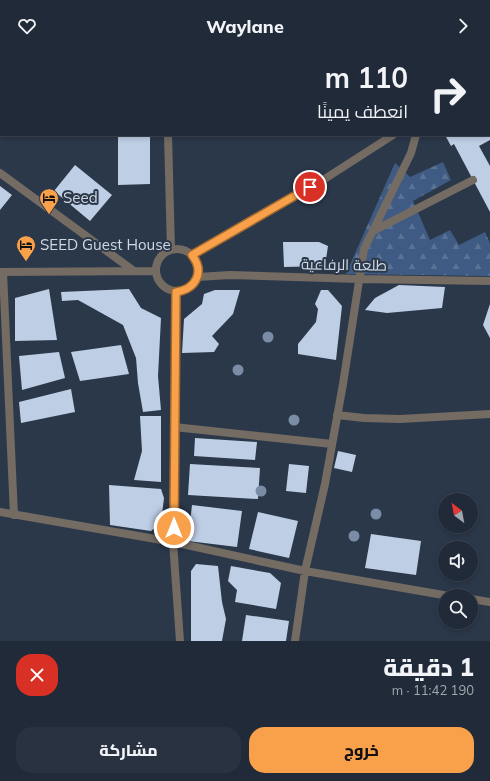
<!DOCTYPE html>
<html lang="ar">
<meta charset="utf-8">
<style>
body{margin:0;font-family:Mulish,Cairo,sans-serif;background:#283240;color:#f1f3f6;direction:rtl;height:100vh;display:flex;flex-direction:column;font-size:15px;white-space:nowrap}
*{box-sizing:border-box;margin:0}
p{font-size:13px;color:#a2a7ae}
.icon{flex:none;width:22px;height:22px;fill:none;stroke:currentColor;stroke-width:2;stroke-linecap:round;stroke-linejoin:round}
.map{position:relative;height:589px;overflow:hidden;direction:ltr}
.sheet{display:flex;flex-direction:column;background:#202a38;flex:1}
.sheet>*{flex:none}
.guide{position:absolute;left:0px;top:0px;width:490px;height:84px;box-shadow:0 2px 6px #0003,0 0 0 1px #3d4653;direction:rtl;background:#202a38;color:#f1f3f6;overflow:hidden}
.needle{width:26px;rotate:328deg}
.controls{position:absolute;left:438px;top:441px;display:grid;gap:8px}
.controls a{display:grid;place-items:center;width:40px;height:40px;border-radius:50%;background:#202a38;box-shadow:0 2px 6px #0003,0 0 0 1px #3d4653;font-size:20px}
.pin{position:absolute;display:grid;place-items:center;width:34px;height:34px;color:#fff;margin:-17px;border:2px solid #fff;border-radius:50%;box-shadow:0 1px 4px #0007}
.me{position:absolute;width:44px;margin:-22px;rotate:0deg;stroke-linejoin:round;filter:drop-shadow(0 0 3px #0008)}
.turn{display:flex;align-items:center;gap:14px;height:84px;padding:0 16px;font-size:18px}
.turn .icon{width:52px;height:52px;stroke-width:2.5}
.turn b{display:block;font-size:28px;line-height:34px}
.round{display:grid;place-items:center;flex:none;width:42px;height:42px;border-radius:16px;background:#283240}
.summary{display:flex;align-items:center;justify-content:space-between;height:68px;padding:0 16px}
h1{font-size:24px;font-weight:800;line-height:30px}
.cta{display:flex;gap:8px;margin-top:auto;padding:8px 16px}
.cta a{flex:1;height:46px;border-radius:16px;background:#f8a14a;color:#111;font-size:16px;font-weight:800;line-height:46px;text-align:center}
.cta a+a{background:#283240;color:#f1f3f6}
header{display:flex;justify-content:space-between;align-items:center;height:52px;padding:0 16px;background:#202a38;font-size:18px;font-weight:800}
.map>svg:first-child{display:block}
.forest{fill:url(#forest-firs)}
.building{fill:#becee5}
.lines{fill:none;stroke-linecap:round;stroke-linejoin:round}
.path{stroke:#737e8d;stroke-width:2.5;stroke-dasharray:2 2;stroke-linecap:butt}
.street{stroke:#746b63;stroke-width:8}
.tree{fill:#7b8da6}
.route-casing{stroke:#a16930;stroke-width:10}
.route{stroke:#f8a14a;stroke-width:7}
.labels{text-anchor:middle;stroke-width:4;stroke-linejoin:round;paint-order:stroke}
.poi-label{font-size:15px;fill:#d0d9e4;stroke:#2b384a;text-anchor:start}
.street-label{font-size:15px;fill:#d0d9e4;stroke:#2b384a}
</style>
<header><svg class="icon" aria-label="forward" viewBox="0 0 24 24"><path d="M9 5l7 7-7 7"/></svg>Waylane<svg class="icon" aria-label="heart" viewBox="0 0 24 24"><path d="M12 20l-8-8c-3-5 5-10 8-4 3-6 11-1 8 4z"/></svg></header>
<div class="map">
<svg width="490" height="589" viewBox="0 0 490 589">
<defs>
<pattern id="forest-firs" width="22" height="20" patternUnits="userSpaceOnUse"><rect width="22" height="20" fill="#3f5b83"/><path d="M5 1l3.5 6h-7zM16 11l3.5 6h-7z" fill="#5a7294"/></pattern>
</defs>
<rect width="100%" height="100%" fill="#2b384a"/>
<path class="forest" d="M 443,110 L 451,128 L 413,149 L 430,188 L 450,178 L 459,193 L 485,180 L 490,191 L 490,224 L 346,222 L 395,111 L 410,125 Z"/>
<path class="building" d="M 118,83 L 150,83 L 150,132 L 118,133 Z
M 445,83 L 490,83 L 490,88 L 479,94 L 490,114 L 490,160 L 454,92 L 451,94 Z
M 75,113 L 112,143 L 90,169 L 54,139 Z
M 0,134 L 12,143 L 0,158 Z
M 283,190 L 319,190 L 328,194 L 325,214 L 284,215 Z
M 399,233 L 445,235 L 442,256 L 387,261 L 365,258 L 375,246 Z
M 49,237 L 57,288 L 15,289 L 15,246 Z
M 129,237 L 141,256 L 161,266 L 158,324 L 161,358 L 143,360 L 138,331 L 136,306 L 123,273 L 78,248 L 62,249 L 61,240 Z
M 215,238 L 240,238 L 233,262 L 212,284 L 219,292 L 214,300 L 182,301 L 184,267 L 202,252 L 204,242 Z
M 321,238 L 328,238 L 342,254 L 336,308 L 298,302 L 298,292 L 316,270 L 318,257 L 315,252 Z
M 490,252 L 490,286 L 483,273 Z
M 121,293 L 129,322 L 80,329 L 71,300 Z
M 59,300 L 65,326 L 22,338 L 19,304 Z
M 71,337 L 75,360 L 21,371 L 19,350 Z
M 140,364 L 161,364 L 161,430 L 134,428 L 142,399 Z
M 195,386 L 257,390 L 255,408 L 194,404 Z
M 338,399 L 356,403 L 352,420 L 334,416 Z
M 190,412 L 260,416 L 258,447 L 188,443 Z
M 289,412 L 309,414 L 306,441 L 286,439 Z
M 109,433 L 161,437 L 164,446 L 161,471 L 151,479 L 110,473 Z
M 192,453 L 242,459 L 237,495 L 188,489 Z
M 258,460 L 298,469 L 289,506 L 249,497 Z
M 371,482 L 421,489 L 416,523 L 365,516 Z
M 196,512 L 218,514 L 222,550 L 226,567 L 222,589 L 191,589 L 191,519 Z
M 231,514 L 270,521 L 281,531 L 276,557 L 235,550 L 237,538 L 228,529 Z
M 246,563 L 289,569 L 286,589 L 242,589 Z"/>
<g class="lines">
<path class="path" d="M 489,34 L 490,36"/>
<path class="street" d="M 167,0 L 167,1
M 7,1 L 8,0
M 489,2 L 490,0
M 0,14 L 1,12
M 168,83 L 171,198
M 0,121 L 134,219
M 373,179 L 473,128
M156 218a21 21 0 1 1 42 0a21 21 0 1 1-42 0Z
M 192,203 L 323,128 L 393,83
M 0,220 L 156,219
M 3,220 L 14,463
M 197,225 L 230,223 L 359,227 L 490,229
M 176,240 L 173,490 L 180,589
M 337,363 L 364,366 L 400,367 L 490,362
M 174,375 L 332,392
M 0,460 L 173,490 L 305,519 L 449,544
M 471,547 L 490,550
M 295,589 L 305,519 L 325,432 L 343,332 L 364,197 L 411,101 L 416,83"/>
</g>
<g class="tree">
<circle cx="268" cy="285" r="5.5"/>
<circle cx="238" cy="318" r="5.5"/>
<circle cx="294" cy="368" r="5.5"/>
<circle cx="261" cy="439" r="5.5"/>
<circle cx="376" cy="462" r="5.5"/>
<circle cx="354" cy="484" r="5.5"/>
</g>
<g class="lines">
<g class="route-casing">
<path id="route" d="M 174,476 L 176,240 C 196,237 205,220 192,203 L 310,135"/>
</g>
<use href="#route" class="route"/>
</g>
<defs>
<g id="hotel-pin" transform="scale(1)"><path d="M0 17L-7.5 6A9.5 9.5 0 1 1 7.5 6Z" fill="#f8a14a" stroke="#2b384a"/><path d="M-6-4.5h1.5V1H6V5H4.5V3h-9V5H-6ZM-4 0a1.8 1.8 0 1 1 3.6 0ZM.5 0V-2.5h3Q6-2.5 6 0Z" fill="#111"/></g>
</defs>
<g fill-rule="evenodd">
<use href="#hotel-pin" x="49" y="146"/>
<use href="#hotel-pin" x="26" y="193"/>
</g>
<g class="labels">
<g class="poi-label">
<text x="63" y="151">Seed</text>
<text x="40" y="198">SEED Guest House</text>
</g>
<g class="street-label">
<text transform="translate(344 213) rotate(1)" y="5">طلعة الرفاعية</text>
</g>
</g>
</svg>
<div class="controls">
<a><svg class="needle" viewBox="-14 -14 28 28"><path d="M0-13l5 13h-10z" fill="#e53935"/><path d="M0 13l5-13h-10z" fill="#a2a7ae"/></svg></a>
<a><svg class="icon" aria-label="sound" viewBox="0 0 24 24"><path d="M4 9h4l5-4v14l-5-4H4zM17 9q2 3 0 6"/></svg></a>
<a><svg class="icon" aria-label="search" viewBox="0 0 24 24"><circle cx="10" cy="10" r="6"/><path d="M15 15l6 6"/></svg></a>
</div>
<div class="pin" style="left:310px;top:135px;background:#d93025"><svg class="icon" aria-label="arrive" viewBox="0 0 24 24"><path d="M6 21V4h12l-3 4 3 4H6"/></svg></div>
<svg class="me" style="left:174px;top:476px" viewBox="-20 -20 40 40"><circle r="17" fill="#f8a14a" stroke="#fff" stroke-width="3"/><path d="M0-11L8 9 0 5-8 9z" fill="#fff"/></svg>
<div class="guide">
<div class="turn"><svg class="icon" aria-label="right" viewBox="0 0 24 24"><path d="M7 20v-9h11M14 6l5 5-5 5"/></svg><div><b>110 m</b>انعطف يمينًا</div></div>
</div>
</div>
<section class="sheet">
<div class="summary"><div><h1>1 دقيقة</h1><p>190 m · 11:42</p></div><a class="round" style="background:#d93025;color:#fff"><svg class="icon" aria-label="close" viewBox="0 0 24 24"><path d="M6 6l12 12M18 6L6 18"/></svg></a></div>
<div class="cta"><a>خروج</a><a>مشاركة</a></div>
</section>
